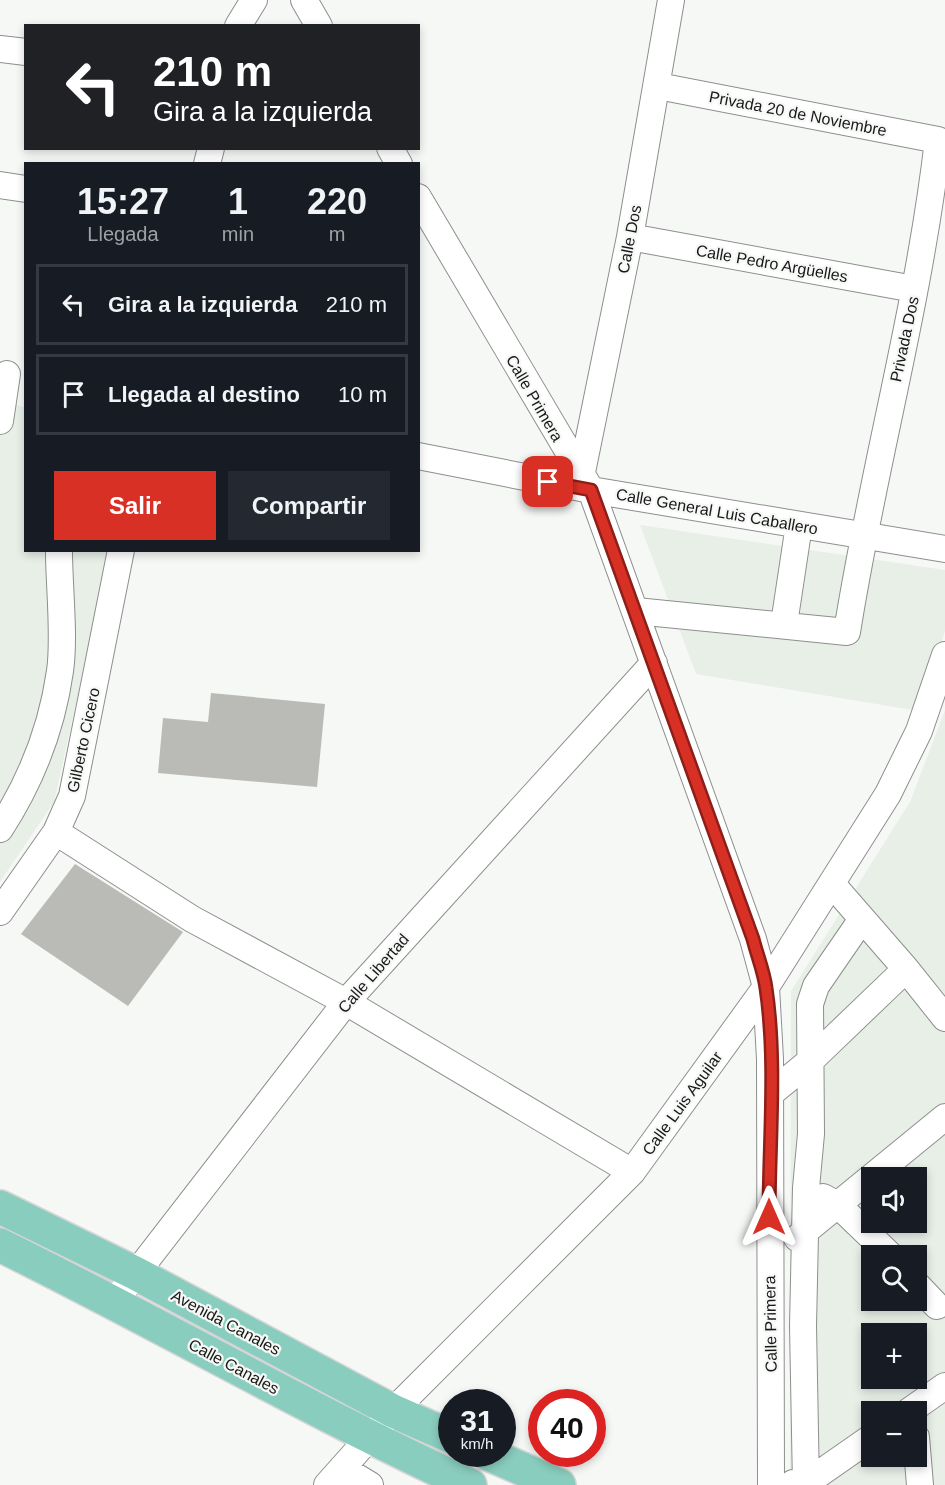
<!DOCTYPE html>
<html lang="es">
<meta charset="utf-8">
<style>
body{margin:0;font-family:Helvetica,sans-serif;background:#242831;color:#f1f3f6;height:100vh;display:flex;flex-direction:column;font-size:22px;white-space:nowrap}
*{box-sizing:border-box;margin:0}
p{font-size:20px;color:#9ea1a6}
.icon{flex:none;width:33px;height:33px;fill:none;stroke:currentColor;stroke-width:2;stroke-linecap:round;stroke-linejoin:round}
.map{position:relative;flex:1;overflow:hidden}
.details{position:absolute;left:24px;top:162px;width:396px;height:390px;display:flex;flex-direction:column;background:#171b24;border-radius:0px;box-shadow:0 3px 9px #0003}
.details>*{flex:none}
.top-card{position:absolute;left:24px;top:24px;width:396px;height:126px;border-radius:0px;box-shadow:0 3px 9px #0003;background:#202124;color:#fff;overflow:hidden}
.fabs{position:absolute;left:861px;top:1167px;display:grid;gap:12px}
.fabs a{display:grid;place-items:center;width:66px;height:66px;border-radius:0px;background:#171b24;box-shadow:0 3px 9px #0003;font-size:30px}
.speed{position:absolute;left:438px;top:1389px;display:flex;gap:12px;font-size:30px;font-weight:700;text-align:center}
.speed>*{display:grid;place-content:center;width:78px;height:78px;border-radius:50%;background:#171b24;box-shadow:0 3px 9px #0003;line-height:1}
.speed small{font-size:15px;font-weight:400}
.speed .limit{border:9px solid #d22;background:#fff;color:#111}
.pin{position:absolute;display:grid;place-items:center;width:51px;height:51px;color:#fff;margin:-26px;border-radius:12px;box-shadow:0 3px 9px #0006}
.me{position:absolute;width:66px;margin:-33px;rotate:0deg;stroke-linejoin:round;filter:drop-shadow(0 0 4px #0008)}
.turn{display:flex;align-items:center;gap:21px;height:126px;padding:0 30px;font-size:27px}
.turn .icon{width:78px;height:78px;stroke-width:2.5}
.turn b{display:block;font-size:42px;line-height:51px}
.eta{display:flex;justify-content:space-evenly;align-items:center;height:102px;text-align:center}
.eta b{font-size:36px;font-weight:700;line-height:42px}
.cta{display:flex;gap:12px;margin-top:auto;padding:12px 30px}
.cta a{flex:1;height:69px;border-radius:0px;background:#d93025;color:#fff;font-size:24px;font-weight:700;line-height:69px;text-align:center}
.cta a+a{background:#242831;color:#f1f3f6}
ul{padding:0;list-style:none}
li{display:flex;align-items:center;gap:18px;height:81px;margin:0 12px 9px;padding:0 18px;border:3px solid #363941;border-radius:0px}
li div{flex:1}
li b{display:block;font-size:22px}
li em{font-style:normal}
.map>svg:first-child{display:block}
.built{fill:#e7efe7;fill-rule:evenodd}
.building{fill:#babbb7}
.lines{fill:none;stroke-linecap:round;stroke-linejoin:round}
.minor-casing{stroke:#8d8f8d;stroke-width:28}
.major-casing{stroke:#d5d5d5;stroke-width:36}
.minor{stroke:#fff;stroke-width:26}
.major{stroke:#89cdbf;stroke-width:33}
.route-casing{stroke:#8d1f18;stroke-width:15}
.route{stroke:#d93025;stroke-width:10}
.labels{text-anchor:middle;stroke-width:4.5;stroke-linejoin:round;paint-order:stroke}
.street-label{font-size:16px;fill:#171817;stroke:#f6f8f6}
</style>
<div class="map">
<svg width="945" height="1485" viewBox="0 0 945 1485">
<rect width="100%" height="100%" fill="#f6f8f6"/>
<path class="built" d="M 0,402 L 25,407 L 26,550 L 110,551 L 54,802 L 0,882 Z
M 640,525 L 945,570 L 945,631 L 919,711 L 696,674 Z
M 945,710 L 945,1485 L 790,1485 L 791,991 L 910,802 ZM 872,1178 L 916,1178 L 916,1222 L 872,1222 ZM 872,1256 L 916,1256 L 916,1300 L 872,1300 ZM 872,1334 L 916,1334 L 916,1378 L 872,1378 ZM 872,1412 L 916,1412 L 916,1456 L 872,1456 Z"/>
<path class="building" d="M 211,693 L 325,704 L 317,787 L 158,773 L 163,718 L 208,722 Z
M 75,864 L 183,932 L 128,1006 L 21,934 Z"/>
<g class="lines">
<g class="minor-casing">
<path id="minor" d="M 304,0 L 319,26
M 238,26 L 254,0
M 0,49 L 26,52
M 390,148 L 399,164
M 207,164 L 211,148
M 0,185 L 26,189
M 418,197 L 591,490 L 753,939 L 766,987 L 770,1059 L 771,1485
M 630,237 L 914,289
M 0,421 L 7,374
M 418,456 L 591,490 L 945,549
M 581,477 L 630,237 L 671,0
M 636,611 L 847,632 C 873,467 919,306 938,140 L 658,86
M 784,624 L 799,525
M 0,829 C 31,781 52,728 60,671 C 65,637 59,586 59,551
M 56,832 L 192,919 L 346,1002 L 632,1172
M 832,884 L 906,969
M 0,912 L 56,832 L 72,796 L 121,550
M 770,1094 L 809,1062 L 906,969 L 945,1018
M 823,1197 L 838,1205 L 891,1256
M 797,1238 L 945,1117
M 916,1284 L 937,1306
M 114,1302 L 346,1002 L 654,663
M 908,1412 L 945,1386
M 916,1437 L 920,1485
M 342,1468 L 370,1485
M 793,1483 L 806,1483 L 872,1437
M 327,1485 L 393,1411 L 632,1172 L 766,987 L 888,794 L 919,731 L 945,655
M 806,1485 L 803,1326 L 806,1188 L 811,1134 L 810,1004 L 816,986 L 862,919"/>
</g>
<g class="major-casing">
<path id="major" d="M 0,1207 L 135,1273 L 393,1411 L 452,1437
M 0,1245 C 158,1323 310,1411 470,1485
M 488,1454 L 559,1485"/>
</g>
<use href="#minor" class="minor"/>
<use href="#major" class="major"/>
</g>
<g class="lines">
<g class="route-casing">
<path id="route" d="M 548,482 L 591,490 L 753,939 C 757,955 764,972 766,988 C 777,1061 769,1143 769,1217"/>
</g>
<use href="#route" class="route"/>
</g>
<g class="labels">
<g class="street-label">
<text transform="translate(798 113) rotate(11)" y="6">Privada 20 de Noviembre</text>
<text transform="translate(629 239) rotate(-79)" y="6">Calle Dos</text>
<text transform="translate(772 263) rotate(10)" y="6">Calle Pedro Argüelles</text>
<text transform="translate(904 339) rotate(-78)" y="6">Privada Dos</text>
<text transform="translate(535 398) rotate(60)" y="6">Calle Primera</text>
<text transform="translate(717 511) rotate(10)" y="6">Calle General Luis Caballero</text>
<text transform="translate(83 740) rotate(-78)" y="6">Gilberto Cicero</text>
<text transform="translate(373 973) rotate(-49)" y="6">Calle Libertad</text>
<text transform="translate(682 1103) rotate(-54)" y="6">Calle Luis Aguilar</text>
<text transform="translate(226 1322) rotate(28)" y="6">Avenida Canales</text>
<text transform="translate(770 1324) rotate(-91)" y="6">Calle Primera</text>
<text transform="translate(234 1366) rotate(28)" y="6">Calle Canales</text>
</g>
</g>
</svg>
<div class="fabs">
<a><svg class="icon" aria-label="sound" viewBox="0 0 24 24"><path d="M4 9h4l5-4v14l-5-4H4zM17 9q2 3 0 6"/></svg></a>
<a><svg class="icon" aria-label="search" viewBox="0 0 24 24"><circle cx="10" cy="10" r="6"/><path d="M15 15l6 6"/></svg></a>
<a>+</a>
<a>−</a>
</div>
<div class="speed"><div>31<small>km/h</small></div><div class="limit">40</div></div>
<div class="pin" style="left:548px;top:482px;background:#d93025"><svg class="icon" aria-label="arrive" viewBox="0 0 24 24"><path d="M6 21V4h12l-3 4 3 4H6"/></svg></div>
<svg class="me" style="left:769px;top:1217px" viewBox="-20 -20 40 40"><path d="M0-17L14 15 0 8-14 15z" fill="#d93025" stroke="#fff" stroke-width="4"/></svg>
<div class="top-card">
<div class="turn"><svg class="icon" aria-label="left" viewBox="0 0 24 24"><path d="M17 20v-9H6M10 6l-5 5 5 5"/></svg><div><b>210 m</b>Gira a la izquierda</div></div>
</div>
<section class="details">
<div class="eta">
<div><b>15:27</b><p>Llegada</p></div>
<div><b>1</b><p>min</p></div>
<div><b>220</b><p>m</p></div>
</div>
<ul>
<li><svg class="icon" aria-label="left" viewBox="0 0 24 24"><path d="M17 20v-9H6M10 6l-5 5 5 5"/></svg><div><b>Gira a la izquierda</b></div><em>210 m</em></li>
<li><svg class="icon" aria-label="arrive" viewBox="0 0 24 24"><path d="M6 21V4h12l-3 4 3 4H6"/></svg><div><b>Llegada al destino</b></div><em>10 m</em></li>
</ul>
<div class="cta"><a>Salir</a><a>Compartir</a></div>
</section>
</div>
